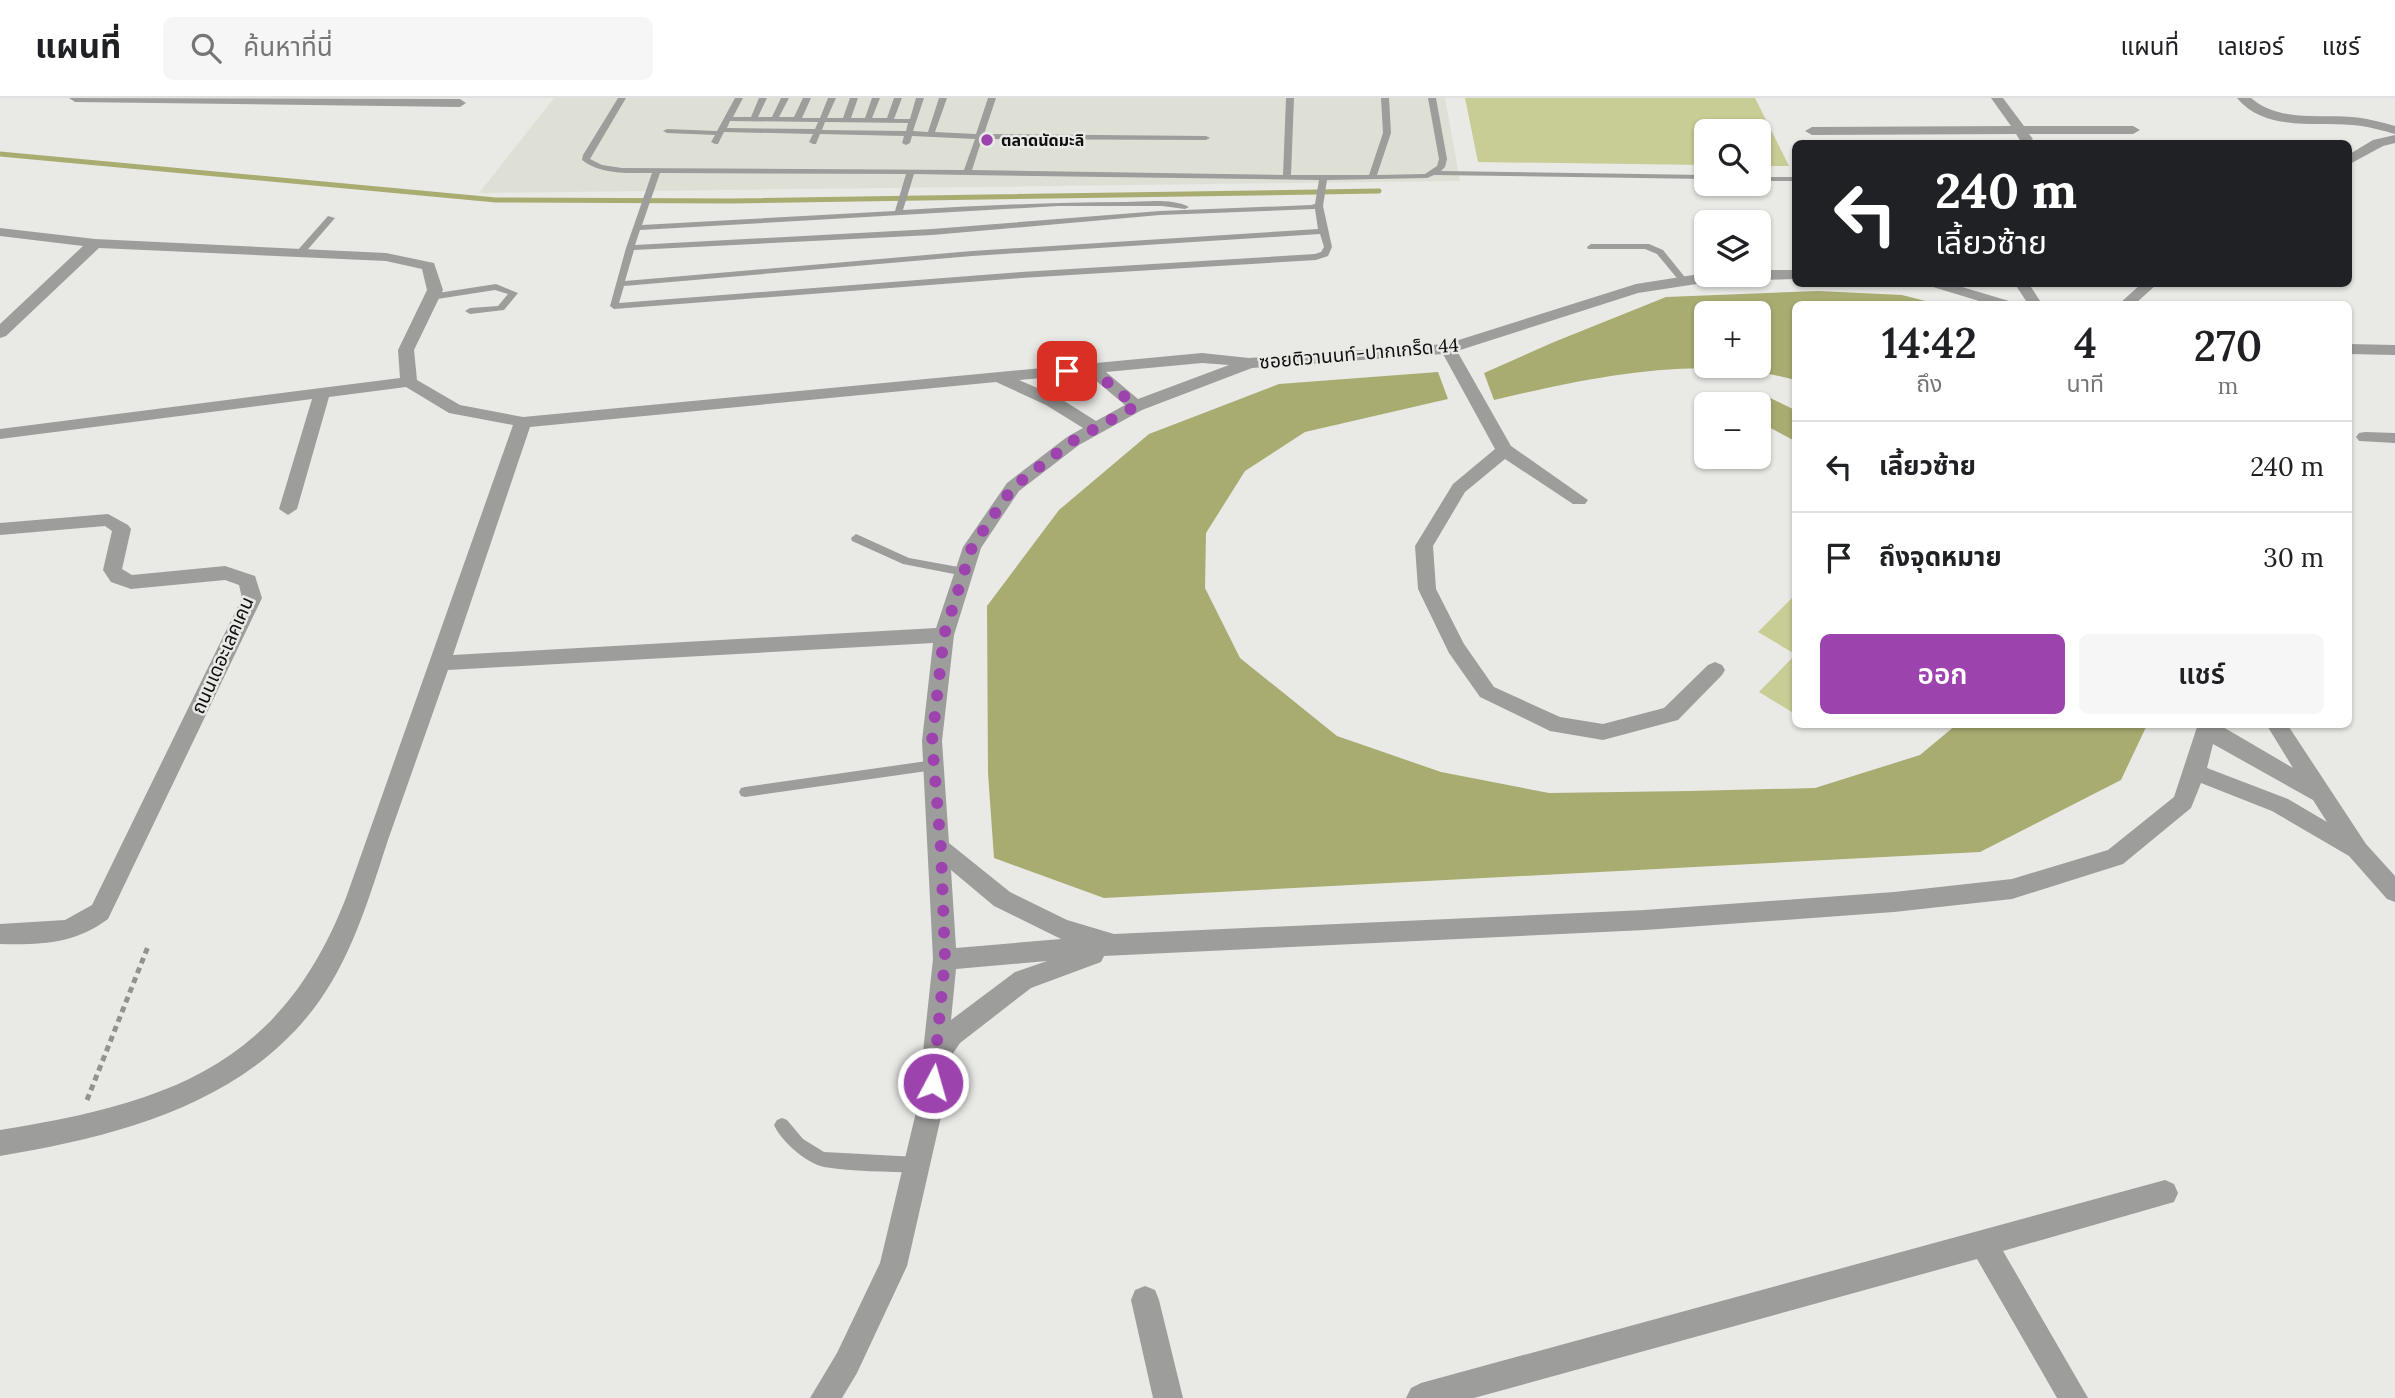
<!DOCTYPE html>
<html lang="th">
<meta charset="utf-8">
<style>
body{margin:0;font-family:Lora,"Noto Sans Thai",serif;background:#f6f6f6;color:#202124;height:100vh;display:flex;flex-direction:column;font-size:26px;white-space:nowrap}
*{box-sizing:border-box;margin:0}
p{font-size:23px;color:#757577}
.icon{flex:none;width:38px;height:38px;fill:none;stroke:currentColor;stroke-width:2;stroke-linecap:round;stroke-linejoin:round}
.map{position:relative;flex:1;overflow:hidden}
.panel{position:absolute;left:1792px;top:203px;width:560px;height:427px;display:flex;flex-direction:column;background:#fff;border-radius:10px;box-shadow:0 2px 5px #0004}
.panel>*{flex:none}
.guide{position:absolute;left:1792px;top:42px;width:560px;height:147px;border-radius:10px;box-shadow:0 2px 5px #0004;background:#202124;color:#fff;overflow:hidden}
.controls{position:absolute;left:1694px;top:21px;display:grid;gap:14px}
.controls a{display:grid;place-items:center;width:77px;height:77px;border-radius:10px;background:#fff;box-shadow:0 2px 5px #0004;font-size:35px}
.pin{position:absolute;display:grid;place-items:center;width:60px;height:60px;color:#fff;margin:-30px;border-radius:14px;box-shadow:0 4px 10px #0006}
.me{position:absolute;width:77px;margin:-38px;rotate:6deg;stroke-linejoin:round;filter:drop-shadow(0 0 5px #0008)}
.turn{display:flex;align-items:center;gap:24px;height:147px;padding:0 28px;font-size:32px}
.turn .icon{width:91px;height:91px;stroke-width:2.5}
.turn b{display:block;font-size:49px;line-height:60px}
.eta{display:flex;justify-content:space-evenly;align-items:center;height:119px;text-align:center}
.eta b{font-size:42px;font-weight:600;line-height:49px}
.cta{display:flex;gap:14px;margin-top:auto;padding:14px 28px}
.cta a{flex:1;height:80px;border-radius:10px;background:#9d43ae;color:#fff;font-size:28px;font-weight:600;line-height:80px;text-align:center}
.cta a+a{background:#f6f6f6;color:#202124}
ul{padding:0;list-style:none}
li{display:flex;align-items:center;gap:21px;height:91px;padding:0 28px;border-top:2px solid #e0e0e0}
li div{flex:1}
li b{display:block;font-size:26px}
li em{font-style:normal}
header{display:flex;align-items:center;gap:42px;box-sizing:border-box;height:98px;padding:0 35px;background:#fff;border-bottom:2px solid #e0e0e0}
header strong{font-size:33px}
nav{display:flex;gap:38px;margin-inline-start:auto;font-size:24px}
.search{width:490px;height:63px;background:#f6f6f6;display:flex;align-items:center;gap:18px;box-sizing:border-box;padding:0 24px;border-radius:10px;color:#757577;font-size:26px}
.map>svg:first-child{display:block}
.built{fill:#dfe0d5}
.green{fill:#c8cc95}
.water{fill:#a9ac71;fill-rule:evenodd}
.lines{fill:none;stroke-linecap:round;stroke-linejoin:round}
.stream{stroke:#a9ac71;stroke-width:5}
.path{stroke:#929290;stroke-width:5;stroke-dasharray:6 4.5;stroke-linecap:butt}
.service{fill:#9d9d9c;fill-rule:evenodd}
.minor{fill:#9d9d9c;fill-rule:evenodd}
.route{stroke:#9d43ae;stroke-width:12;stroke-dasharray:0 21.6}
.poi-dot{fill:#9d43ae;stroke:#e9e9e6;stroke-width:2.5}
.labels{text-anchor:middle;stroke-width:5;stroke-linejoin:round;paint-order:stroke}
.far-poi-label{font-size:16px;font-weight:bold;fill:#0f0f0e;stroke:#e9e9e6;text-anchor:start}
.street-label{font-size:19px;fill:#0f0f0e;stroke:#e9e9e6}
</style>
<header>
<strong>แผนที่</strong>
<div class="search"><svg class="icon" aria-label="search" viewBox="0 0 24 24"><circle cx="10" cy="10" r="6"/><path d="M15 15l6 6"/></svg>ค้นหาที่นี่</div>
<nav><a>แผนที่</a><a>เลเยอร์</a><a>แชร์</a></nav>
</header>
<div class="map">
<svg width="2395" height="1300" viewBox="0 0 2395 1300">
<rect width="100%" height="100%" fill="#e9e9e6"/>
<path class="built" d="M 554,0 L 1445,0 L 1460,83 L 479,95 Z"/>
<path class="green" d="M 1465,0 L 1755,0 L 1789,68 L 1759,68 L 1759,33 L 1706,33 L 1706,67 L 1478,64 Z
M 1795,497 L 1795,556 L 1758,534 Z
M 1795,557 L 1795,616 L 1759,594 Z"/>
<path class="water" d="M 1818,193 L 1902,197 L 1937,206 L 1796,206 L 1795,282 C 1700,255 1588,280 1494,302 L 1484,275 L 1554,244 L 1666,199 ZM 1706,215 L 1759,215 L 1759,268 L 1706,268 Z
M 1438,274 L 1448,301 L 1305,334 L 1245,373 L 1206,435 L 1205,490 L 1240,560 L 1337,638 L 1441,674 L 1549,695 L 1689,693 L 1815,690 L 1920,657 L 1956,627 L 2147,627 L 2121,682 L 1980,754 L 1104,800 L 994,760 L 988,675 L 987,508 L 1059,412 L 1149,336 L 1279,286 Z
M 1766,298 L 1795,312 L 1795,343 L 1759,324 L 1759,306 L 1756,306 Z"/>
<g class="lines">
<path class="stream" d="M 0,56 L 496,102 L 732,103 L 1379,93"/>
<path class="path" d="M 87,1002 L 149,846"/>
<path class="service" d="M 618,0 L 626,0 L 590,61 L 602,67 L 622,70 L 964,72 L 975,41 L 912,38 L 910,45 L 906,47 L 902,45 L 904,38 L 820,36 L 816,46 L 813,46 L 809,44 L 813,36 L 724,34 L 718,46 L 715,46 L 711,44 L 715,37 L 667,35 L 663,33 L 667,31 L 717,33 L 735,0 L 743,0 L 733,19 L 751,19 L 759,0 L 767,0 L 758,19 L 772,19 L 781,0 L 789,0 L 779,19 L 794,19 L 803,0 L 811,0 L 802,20 L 820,20 L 828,0 L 836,0 L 827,20 L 843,20 L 850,0 L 858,0 L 851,20 L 865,20 L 872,0 L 880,0 L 872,20 L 887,20 L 894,0 L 902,0 L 894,21 L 910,21 L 916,0 L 924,0 L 913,33 L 928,34 L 939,0 L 947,0 L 935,34 L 976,36 L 988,0 L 996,0 L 984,36 L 1206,38 L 1210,40 L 1206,42 L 982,41 L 972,72 L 1283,77 L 1286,0 L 1294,0 L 1291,77 L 1369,77 L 1383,35 L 1381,0 L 1389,0 L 1391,35 L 1377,77 L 1425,76 L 1437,68 L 1439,61 L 1428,0 L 1436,0 L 1447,61 L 1445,69 L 1441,73 L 1706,77 L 1706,81 L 1434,77 L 1427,80 L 1327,82 L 1323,108 L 1332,149 L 1328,158 L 1316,162 L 1021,180 L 614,211 L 610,208 L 626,150 L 652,75 C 629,75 601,77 582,62 L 583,57 ZM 730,23 L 818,24 L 815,31 L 727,30 ZM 825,24 L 908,25 L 906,33 L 822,32 ZM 660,75 L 906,76 L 895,113 L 642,127 ZM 914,76 L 967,77 L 1319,82 L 1315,106 L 1311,107 L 1160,113 L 932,131 L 635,147 L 640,132 L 1058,108 L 1162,108 L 1185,111 L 1189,109 C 1172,100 1144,104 1125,104 C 1051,104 977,108 903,112 ZM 1315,111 L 1318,131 L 972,153 L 625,183 L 634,152 L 932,137 L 1160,117 ZM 1320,136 L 1324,149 L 1321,154 L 1315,156 L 1021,174 L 619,205 L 624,188 L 972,158 Z
M 1759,79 L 1796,79 L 1796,83 L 1759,83 Z
M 328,118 L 335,120 L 303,157 L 297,157 L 297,153 Z
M 1591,146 L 1649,146 L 1663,152 L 1688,183 L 1681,185 L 1657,156 L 1645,151 L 1588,151 L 1587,149 Z
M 496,186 L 518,195 L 504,212 L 470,216 L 465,213 L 470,210 L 498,208 L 508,196 L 495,192 L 431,202 L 427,199 L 431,196 Z
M 856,436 L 909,460 L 964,470 L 969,474 L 964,478 L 903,466 L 852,443 L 851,440 Z
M 934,662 L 938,664 L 940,667 L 938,670 L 934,672 L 745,699 L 741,698 L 739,694 L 741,690 L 745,689 Z
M 782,1020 L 787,1022 L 803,1041 L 824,1054 L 917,1059 L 922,1062 L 925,1067 L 922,1072 L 917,1075 C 888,1073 852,1074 824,1069 C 806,1065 781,1043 774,1027 L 777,1022 Z"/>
<path class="minor" d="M 69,0 L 460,1 L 466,5 L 460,9 L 75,4 Z
M 1991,0 L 2003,0 L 2024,28 L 2133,28 L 2140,32 L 2133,36 L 2029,36 L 2033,41 L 2026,45 L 2021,44 L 2016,36 L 1812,37 L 1805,33 L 1812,29 L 2011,28 Z
M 2237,0 L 2251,0 C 2279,24 2318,16 2352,19 C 2366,20 2381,24 2395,28 L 2395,36 C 2381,32 2367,28 2352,27 C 2313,24 2264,33 2237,0 Z
M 2395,37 L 2395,45 L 2383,48 L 2348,67 L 2348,57 L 2373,42 Z
M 0,130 L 95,141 L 386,155 L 434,165 L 443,192 L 414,252 L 417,282 L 460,307 L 523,319 L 1202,255 L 1249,260 L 1446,246 L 1636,186 L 1706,175 L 1759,177 L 1759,172 L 1796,172 L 1796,181 L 1716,183 L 1638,195 L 1457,253 L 1511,348 L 1588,402 L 1585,406 L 1573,406 L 1505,361 L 1465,394 L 1433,448 L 1436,491 L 1464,546 L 1494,589 L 1560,619 L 1603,626 L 1664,610 L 1708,567 L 1715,564 L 1722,567 L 1725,572 L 1722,577 L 1678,622 L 1603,642 L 1550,633 L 1480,599 L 1449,555 L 1418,491 L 1415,448 L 1453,386 L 1495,351 L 1443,256 L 1252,270 L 1142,312 L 1079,347 L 1019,393 L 981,450 L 954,537 L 942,643 L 949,745 L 1010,794 L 1067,822 L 1114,836 L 1645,812 L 1894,794 L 2012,781 L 2108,752 L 2174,699 L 2198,626 L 2218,626 L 2293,670 L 2266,626 L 2287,626 L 2366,746 L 2395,778 L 2395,804 L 2387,801 L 2349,758 L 2272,713 L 2201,685 L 2191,710 L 2123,766 L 2012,801 L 1894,814 L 1645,832 L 1104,858 L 1101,864 L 1031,890 L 960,945 L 947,964 L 943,1010 L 907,1168 L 857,1275 L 842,1300 L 810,1300 L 837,1255 L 880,1165 L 917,1010 L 933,861 L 922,643 L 933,545 L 448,572 C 428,629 408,685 388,742 C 370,797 353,855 320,902 C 247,1006 118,1038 0,1058 L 0,1032 C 168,1005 282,968 347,797 L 513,327 L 449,315 L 406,289 L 329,299 L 297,411 L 288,417 L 279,411 L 312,301 L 0,341 L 0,331 L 400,280 L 398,252 L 427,192 L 422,171 L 386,163 L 99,150 L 6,238 L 0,240 L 0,226 L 83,148 L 0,138 ZM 1202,265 L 1229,267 L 1138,301 L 1106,274 ZM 1088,276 L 1125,307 L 1096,323 L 1058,299 L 1019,282 ZM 996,284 L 1046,307 L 1083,330 L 1067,339 L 1007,385 L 963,449 L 936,530 L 453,557 L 530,329 ZM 2213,646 L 2313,702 L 2327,724 L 2288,701 L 2207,670 ZM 951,772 L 994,808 L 1061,841 L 956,850 ZM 1047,863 L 1015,874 L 951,922 L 956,871 Z
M 1930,186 L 1952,186 L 2009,203 L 2012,206 L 1989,206 L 1933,189 Z
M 2015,186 L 2029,186 L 2042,206 L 2028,206 Z
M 2141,186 L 2157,186 L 2135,206 L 2119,206 Z
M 2348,246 L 2395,247 L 2395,257 L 2348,256 Z
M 2365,334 L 2395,335 L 2395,345 L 2359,343 L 2356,339 L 2359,335 Z
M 108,416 L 128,427 L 131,431 L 122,471 L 132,477 L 225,468 L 255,478 L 262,500 L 108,821 C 75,846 40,847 0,846 L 0,826 L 65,822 L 92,807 L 242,500 L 239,487 L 225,482 L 131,491 L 111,484 L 103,472 L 112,433 L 105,428 L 0,437 L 0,425 Z
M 2165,1082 L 2174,1086 L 2178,1095 L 2174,1104 L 2003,1153 L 2088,1300 L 2057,1300 L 1977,1161 L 1474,1300 L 1406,1300 L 1411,1290 L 1421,1285 Z
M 1145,1188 L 1155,1192 L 1159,1202 L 1183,1300 L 1153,1300 L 1131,1202 L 1135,1192 Z"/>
</g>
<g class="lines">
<path class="route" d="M 933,985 L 945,861 L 941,751 L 932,643 L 944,537 L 972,449 L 1013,389 L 1073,343 L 1136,308 L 1091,271 L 1067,273"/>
</g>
<circle class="poi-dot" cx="987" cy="42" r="7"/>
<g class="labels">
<g class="far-poi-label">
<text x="1001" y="48">ตลาดนัดมะลิ</text>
</g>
<g class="street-label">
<text transform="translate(1359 255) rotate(-5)" y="7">ซอยติวานนท์-ปากเกร็ด 44</text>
<text transform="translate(222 557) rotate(-66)" y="7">ถนนเดอะเลคเคน</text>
</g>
</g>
</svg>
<div class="controls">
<a><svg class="icon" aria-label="search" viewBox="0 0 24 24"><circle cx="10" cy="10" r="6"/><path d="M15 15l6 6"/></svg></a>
<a><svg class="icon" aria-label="layers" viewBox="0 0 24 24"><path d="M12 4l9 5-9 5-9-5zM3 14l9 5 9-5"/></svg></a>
<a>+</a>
<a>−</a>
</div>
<div class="pin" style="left:1067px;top:273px;background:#d93025"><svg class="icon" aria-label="arrive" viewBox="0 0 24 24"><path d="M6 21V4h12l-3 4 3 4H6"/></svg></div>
<svg class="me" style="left:933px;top:985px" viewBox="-20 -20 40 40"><circle r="17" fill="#9d43ae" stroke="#fff" stroke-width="3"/><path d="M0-11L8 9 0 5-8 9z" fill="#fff"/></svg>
<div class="guide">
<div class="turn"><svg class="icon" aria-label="left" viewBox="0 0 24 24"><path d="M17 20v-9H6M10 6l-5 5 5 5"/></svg><div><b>240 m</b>เลี้ยวซ้าย</div></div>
</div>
<section class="panel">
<div class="eta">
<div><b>14:42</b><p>ถึง</p></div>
<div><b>4</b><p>นาที</p></div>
<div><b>270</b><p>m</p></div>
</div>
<ul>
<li><svg class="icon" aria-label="left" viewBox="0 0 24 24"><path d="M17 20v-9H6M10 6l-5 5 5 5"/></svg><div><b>เลี้ยวซ้าย</b></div><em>240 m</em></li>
<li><svg class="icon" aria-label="arrive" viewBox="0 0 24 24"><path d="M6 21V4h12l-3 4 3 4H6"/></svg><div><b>ถึงจุดหมาย</b></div><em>30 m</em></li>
</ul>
<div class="cta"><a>ออก</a><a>แชร์</a></div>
</section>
</div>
